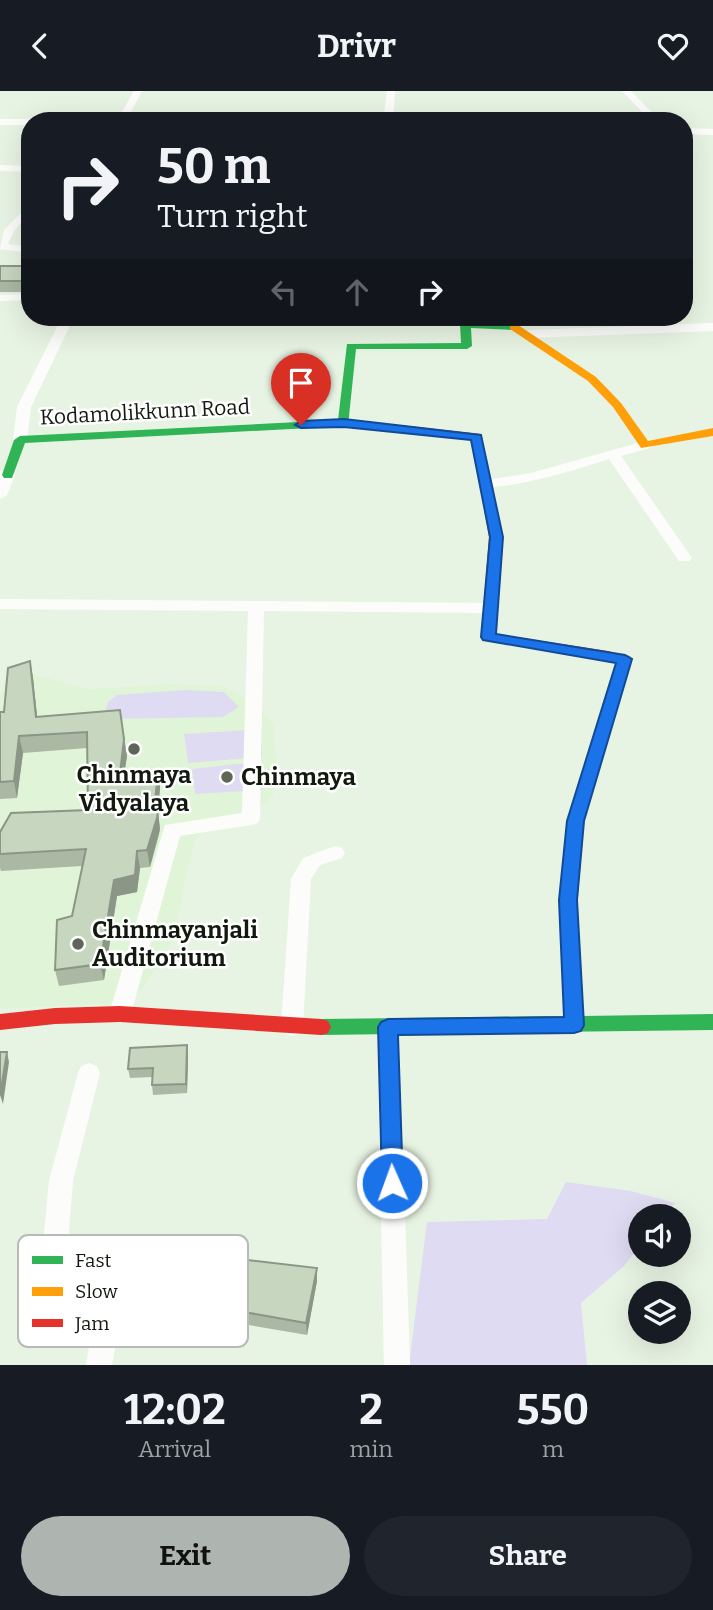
<!DOCTYPE html>
<style>
body{margin:0;font-family:Bitter,serif;background:#20242c;color:#f1f3f6;height:100vh;display:flex;flex-direction:column;font-size:26px;white-space:nowrap}
*{box-sizing:border-box;margin:0}
p{font-size:23px;color:#9ea1a6}
.icon{flex:none;width:38px;height:38px;fill:none;stroke:currentColor;stroke-width:2;stroke-linecap:round;stroke-linejoin:round}
.map{position:relative;height:1274px;overflow:hidden}
.drawer{display:flex;flex-direction:column;background:#171b24;flex:1}
.drawer>*{flex:none}
.guide{position:absolute;left:21px;top:21px;width:672px;height:214px;border-radius:28px;box-shadow:0 7px 28px #0002;background:#171b24;color:#f1f3f6;overflow:hidden}
.controls{position:absolute;left:628px;top:1113px;display:grid;gap:14px}
.controls a{display:grid;place-items:center;width:63px;height:63px;border-radius:50%;background:#171b24;box-shadow:0 7px 28px #0002;font-size:35px}
.pin{position:absolute;display:grid;place-items:center;width:60px;height:60px;color:#fff;margin:-72px -30px;border-radius:50% 50% 50% 0;rotate:-45deg;box-shadow:0 0 7px #0007}
.pin .icon{rotate:45deg}
.me{position:absolute;width:77px;margin:-38px;rotate:358deg;stroke-linejoin:round;filter:drop-shadow(0 0 5px #0008)}
.turn{display:flex;align-items:center;gap:24px;height:147px;padding:0 21px;font-size:32px}
.turn .icon{width:91px;height:91px;stroke-width:2.5}
.turn b{display:block;font-size:49px;line-height:60px}
.lanes{display:flex;align-items:center;height:66px;padding:0 21px;background:#0003;justify-content:center;gap:35px;direction:ltr}
.lanes .off{opacity:.35}
.eta{display:flex;justify-content:space-evenly;align-items:center;height:119px;text-align:center}
.eta b{font-size:42px;font-weight:700;line-height:49px}
.cta{display:flex;gap:14px;margin-top:auto;padding:14px 21px}
.cta a{flex:1;height:80px;border-radius:42px;background:#aeb4af;color:#111;font-size:28px;font-weight:700;line-height:80px;text-align:center}
.cta a+a{background:#20242c;color:#f1f3f6}
header{display:flex;justify-content:space-between;align-items:center;height:91px;padding:0 21px;background:#171b24;font-size:32px;font-weight:700}
.map>svg:first-child{display:block}
.built{fill:#e0f5d7}
.green{fill:#dfdbf2}
.lines{fill:none;stroke-linecap:round;stroke-linejoin:round}
.street{fill:#fcfdfb;fill-rule:evenodd}
.fast{fill:#30b455;fill-rule:evenodd}
.slow{fill:#ff9f0a;fill-rule:evenodd}
.jam{fill:#e5322d;fill-rule:evenodd}
.wall{fill:#aab8a4}
.shaded-wall{fill:#8b9686}
.building{fill:#c6d6bf;stroke:#8b9686;stroke-width:2}
.route{fill:#1a73e8;stroke:#114b97;stroke-width:2}
.poi-dot{fill:#5d6659;stroke:#fff;stroke-width:2.5}
.labels{text-anchor:middle;stroke-width:5;stroke-linejoin:round;paint-order:stroke}
.far-street-label{font-size:21px;fill:#121a0f;stroke:#fff}
.poi-label{font-size:24px;font-weight:bold;fill:#121a0f;stroke:#fff;text-anchor:start}
.key{fill:#fff;stroke:#b8bab7;stroke-width:2}
.key-label{font-size:19px;fill:#121a0f}
</style>
<header><svg class="icon" aria-label="back" viewBox="0 0 24 24"><path d="M15 5l-7 7 7 7"/></svg>Drivr<svg class="icon" aria-label="heart" viewBox="0 0 24 24"><path d="M12 20l-8-8c-3-5 5-10 8-4 3-6 11-1 8 4z"/></svg></header>
<div class="map">
<svg width="713" height="1274" viewBox="0 0 713 1274">
<rect width="100%" height="100%" fill="#e8f4e3"/>
<path class="built" d="M 30,582 L 89,598 L 172,593 L 222,595 L 251,609 L 274,633 L 277,692 L 273,704 L 266,712 L 209,732 L 196,749 L 186,783 L 175,845 L 152,885 L 130,912 L 0,918 L 0,602 L 5,590 L 15,583 Z"/>
<path class="green" d="M 185,599 L 224,601 L 239,616 L 223,626 L 103,628 L 108,611 L 117,604 Z
M 262,638 L 262,666 L 188,672 L 184,643 Z
M 237,673 L 262,673 L 262,699 L 195,703 L 192,678 Z
M 566,1091 L 631,1100 L 675,1112 L 664,1125 L 640,1125 L 640,1154 L 624,1175 L 581,1212 L 587,1274 L 409,1274 L 427,1131 L 547,1128 Z"/>
<g class="lines">
<path class="street" d="M 134,0 L 142,0 L 126,30 L 117,30 Z
M 387,0 L 395,0 L 393,30 L 383,30 Z
M 622,0 L 631,0 L 660,30 L 651,30 Z
M 0,28 L 30,28 L 34,30 L 30,30 L 30,34 L 0,34 Z
M 684,37 L 713,38 L 713,44 L 684,43 Z
M 0,74 L 30,75 L 30,81 L 0,80 Z
M 30,113 L 30,122 L 14,140 L 8,153 L 30,156 L 30,162 L 0,158 L 4,139 Z
M 30,203 L 30,209 L 0,210 L 0,204 Z
M 62,226 L 74,226 L 31,316 L 27,349 L 25,352 L 15,352 L 13,349 L 17,316 Z
M 713,232 L 713,240 L 528,247 L 522,243 L 528,239 Z
M 645,350 L 652,354 L 650,357 L 621,365 L 692,467 L 689,470 L 679,470 L 609,368 C 588,375 493,405 479,393 L 481,390 L 531,382 Z
M 0,380 L 13,381 L 15,384 L 7,404 L 0,408 Z
M 0,508 L 491,512 L 499,517 L 491,522 L 264,520 L 260,727 L 258,732 L 251,734 L 180,745 L 131,923 L 128,929 L 120,932 L 112,929 L 109,923 L 165,734 L 242,722 L 248,520 L 0,518 Z
M 335,755 L 342,757 L 345,762 L 342,767 L 320,774 L 311,788 L 303,936 L 300,942 L 292,945 L 284,942 L 281,936 L 291,788 L 303,767 Z
M 388,927 L 396,930 L 399,936 L 410,1274 L 384,1274 L 377,936 L 380,930 Z
M 89,972 L 97,975 L 100,982 L 73,1090 L 64,1200 L 112,1244 L 116,1253 L 112,1274 L 86,1274 L 89,1257 L 42,1214 L 38,1205 L 49,1090 L 78,982 L 81,975 Z"/>
<path class="fast" d="M 465,230 L 514,233 L 519,236 L 514,239 L 471,237 L 472,255 L 467,258 L 356,258 L 348,335 L 25,352 L 12,387 L 4,387 L 2,384 L 14,349 L 20,345 L 338,329 L 347,253 L 461,252 L 460,233 Z
M 568,811 L 574,813 L 577,818 L 583,925 L 713,923 L 713,939 L 321,944 L 314,942 L 311,936 L 314,930 L 321,928 L 564,925 L 559,818 L 562,813 Z"/>
<path class="slow" d="M 510,234 L 518,234 L 596,286 L 621,312 L 648,350 L 713,337 L 713,345 L 641,357 L 613,316 L 588,290 L 510,238 Z
M 608,560 L 630,565 L 632,568 L 584,730 L 577,818 L 574,823 L 568,825 L 562,823 L 559,818 L 568,730 L 617,571 L 603,568 L 601,565 L 603,562 Z"/>
<path class="jam" d="M 344,328 L 481,343 L 503,446 L 496,543 L 608,560 L 613,562 L 615,565 L 613,568 L 608,570 L 483,549 L 481,546 L 489,446 L 472,349 L 340,335 L 340,329 Z
M 120,915 L 321,928 L 328,930 L 331,936 L 328,942 L 321,944 L 120,931 L 55,933 L 0,939 L 0,923 L 55,917 Z"/>
</g>
<path class="wall" d="M 0,175 L 30,175 L 30,201 L 0,201 Z
M 30,570 L 33,587 L 37,626 L 120,619 L 127,665 L 124,682 L 158,680 L 160,697 L 158,721 L 160,738 L 159,744 L 150,776 L 140,777 L 137,801 L 117,805 L 104,889 L 59,895 L 55,879 L 72,825 L 82,775 L 1,780 L 0,777 L 0,741 L 88,719 L 87,657 L 23,662 L 17,707 L 0,708 L 0,621 L 4,621 Z
M 187,954 L 188,964 L 187,1002 L 153,1004 L 152,994 L 152,986 L 130,987 L 128,978 Z
M 317,1177 L 317,1190 L 307,1244 L 150,1217 L 148,1204 Z"/>
<path class="shaded-wall" d="M 30,570 L 33,587 L 39,643 L 36,626 Z
M 19,645 L 23,662 L 17,707 L 14,690 Z
M 124,648 L 127,665 L 122,699 L 120,682 Z
M 158,680 L 160,697 L 157,727 L 158,721 L 160,738 L 150,776 L 147,759 L 154,721 Z
M 137,760 L 140,777 L 137,801 L 117,805 L 104,889 L 100,873 L 114,789 Z
M 187,954 L 188,964 L 187,1002 L 186,993 Z
M 7,961 L 9,971 L 3,1013 L 0,1004 Z
M 317,1177 L 317,1190 L 307,1244 L 306,1232 Z"/>
<path class="building" d="M 0,175 L 30,175 L 30,190 L 0,190 Z
M 30,570 L 36,626 L 120,619 L 124,648 L 120,682 L 158,680 L 154,721 L 158,721 L 157,727 L 147,759 L 137,760 L 135,784 L 114,789 L 100,873 L 55,879 L 57,829 L 72,825 L 86,758 L 0,763 L 0,741 L 11,722 L 88,719 L 87,641 L 19,645 L 14,690 L 0,691 L 0,621 L 4,621 L 8,577 Z
M 187,954 L 186,993 L 152,994 L 153,977 L 128,978 L 130,957 Z
M 0,961 L 7,961 L 0,1004 Z
M 160,1159 L 317,1177 L 306,1232 L 148,1204 Z"/>
<path class="route" d="M 344,328 L 481,344 L 503,446 L 496,543 L 625,564 L 632,568 L 584,730 L 577,809 L 584,934 L 581,940 L 574,942 L 398,944 L 403,1092 L 400,1099 L 392,1102 L 385,1099 L 382,1092 L 378,936 L 381,931 L 388,928 L 564,926 L 559,809 L 567,730 L 616,572 L 483,549 L 481,546 L 490,446 L 471,349 L 344,336 L 301,337 L 295,334 L 301,330 Z"/>
<g class="poi-dot">
<circle cx="134" cy="658" r="7"/>
<circle cx="227" cy="686" r="7"/>
<circle cx="78" cy="853" r="7"/>
</g>
<g class="labels">
<g class="far-street-label">
<text transform="translate(145 321) rotate(-3)" y="7">Kodamolikkunn Road</text>
</g>
<g class="poi-label">
<text x="134" y="692" text-anchor="middle">Chinmaya<tspan x="134" dy="28">Vidyalaya</tspan></text>
<text x="241" y="694">Chinmaya</text>
<text x="92" y="847">Chinmayanjali<tspan x="92" dy="28">Auditorium</tspan></text>
</g>
</g>
<rect x="18" y="1144" width="230" height="112" rx="10" class="key"/>
<rect x="32" y="1165" width="31" height="8" fill="#30b455"/>
<rect x="32" y="1196" width="31" height="9" fill="#ff9f0a"/>
<rect x="32" y="1228" width="31" height="8" fill="#e5322d"/>
<g class="key-label">
<text x="75" y="1176">Fast</text>
<text x="75" y="1207">Slow</text>
<text x="75" y="1239">Jam</text>
</g>
</svg>
<div class="controls">
<a><svg class="icon" aria-label="sound" viewBox="0 0 24 24"><path d="M4 9h4l5-4v14l-5-4H4zM17 9q2 3 0 6"/></svg></a>
<a><svg class="icon" aria-label="layers" viewBox="0 0 24 24"><path d="M12 4l9 5-9 5-9-5zM3 14l9 5 9-5"/></svg></a>
</div>
<div class="pin" style="left:301px;top:334px;background:#d93025"><svg class="icon" aria-label="arrive" viewBox="0 0 24 24"><path d="M6 21V4h12l-3 4 3 4H6"/></svg></div>
<svg class="me" style="left:392px;top:1092px" viewBox="-20 -20 40 40"><circle r="17" fill="#1a73e8" stroke="#fff" stroke-width="3"/><path d="M0-11L8 9 0 5-8 9z" fill="#fff"/></svg>
<div class="guide">
<div class="turn"><svg class="icon" aria-label="right" viewBox="0 0 24 24"><path d="M7 20v-9h11M14 6l5 5-5 5"/></svg><div><b>50 m</b>Turn right</div></div>
<div class="lanes"><svg class="icon off" aria-label="left" viewBox="0 0 24 24"><path d="M17 20v-9H6M10 6l-5 5 5 5"/></svg><svg class="icon off" aria-label="ahead" viewBox="0 0 24 24"><path d="M12 20V5M6 11l6-6 6 6"/></svg><svg class="icon" aria-label="right" viewBox="0 0 24 24"><path d="M7 20v-9h11M14 6l5 5-5 5"/></svg></div>
</div>
</div>
<section class="drawer">
<div class="eta">
<div><b>12:02</b><p>Arrival</p></div>
<div><b>2</b><p>min</p></div>
<div><b>550</b><p>m</p></div>
</div>
<div class="cta"><a>Exit</a><a>Share</a></div>
</section>
